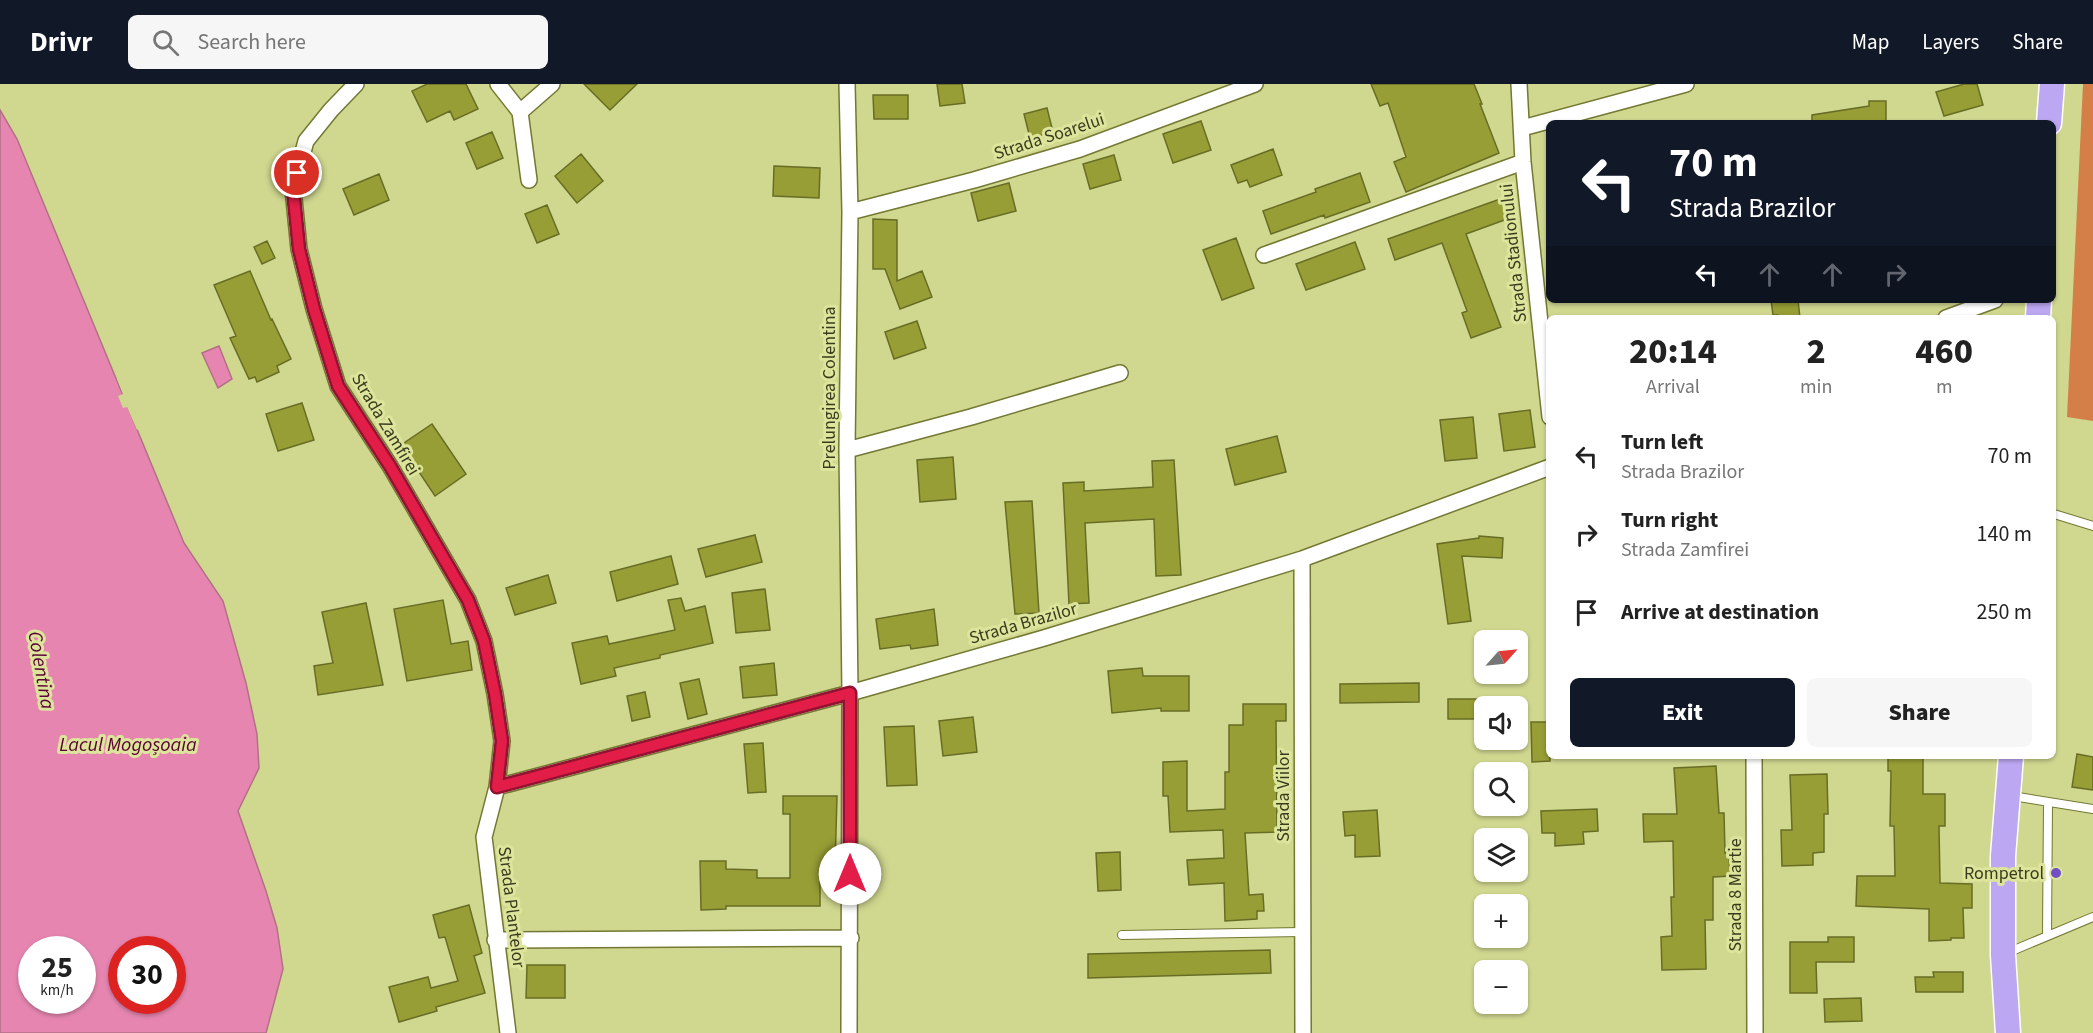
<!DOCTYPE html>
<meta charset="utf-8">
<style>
body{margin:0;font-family:"Source Sans 3",sans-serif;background:#f6f6f6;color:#222;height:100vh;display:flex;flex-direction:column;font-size:22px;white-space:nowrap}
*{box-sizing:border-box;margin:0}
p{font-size:20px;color:#767676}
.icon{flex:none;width:33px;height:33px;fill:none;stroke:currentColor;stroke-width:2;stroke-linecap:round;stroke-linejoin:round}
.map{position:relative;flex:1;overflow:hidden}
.sheet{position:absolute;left:1546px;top:231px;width:510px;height:444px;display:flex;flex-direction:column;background:#fff;border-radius:9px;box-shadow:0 2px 4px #0004}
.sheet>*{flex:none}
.guide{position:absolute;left:1546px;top:36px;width:510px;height:183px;border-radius:9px;box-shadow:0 2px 4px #0004;background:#111827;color:#fff;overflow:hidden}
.needle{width:39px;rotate:63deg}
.fabs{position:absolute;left:1474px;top:546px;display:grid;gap:12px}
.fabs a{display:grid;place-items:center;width:54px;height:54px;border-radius:9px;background:#fff;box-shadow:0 2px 4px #0004;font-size:30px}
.speed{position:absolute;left:18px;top:852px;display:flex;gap:12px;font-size:30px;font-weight:700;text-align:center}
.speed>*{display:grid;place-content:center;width:78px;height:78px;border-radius:50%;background:#fff;box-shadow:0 2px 4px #0004;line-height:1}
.speed small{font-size:15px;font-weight:400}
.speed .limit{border:9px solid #d22;background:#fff;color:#111}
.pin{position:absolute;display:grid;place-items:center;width:51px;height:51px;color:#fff;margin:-26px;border:3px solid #fff;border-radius:50%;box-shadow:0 2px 6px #0007}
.me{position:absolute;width:66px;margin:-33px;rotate:0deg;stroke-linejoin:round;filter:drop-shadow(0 0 4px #0008)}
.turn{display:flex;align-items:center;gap:21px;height:126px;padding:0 24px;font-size:27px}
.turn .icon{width:78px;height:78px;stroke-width:2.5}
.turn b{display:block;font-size:42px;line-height:51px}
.lanes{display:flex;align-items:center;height:57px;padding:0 24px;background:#0003;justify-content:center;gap:30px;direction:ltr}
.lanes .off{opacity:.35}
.eta{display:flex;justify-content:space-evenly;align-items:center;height:102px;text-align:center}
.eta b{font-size:36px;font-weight:800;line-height:42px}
.primary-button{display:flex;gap:12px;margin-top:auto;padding:12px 24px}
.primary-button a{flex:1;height:69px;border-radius:9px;background:#111827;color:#fff;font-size:24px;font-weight:800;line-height:69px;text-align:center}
.primary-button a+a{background:#f6f6f6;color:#222}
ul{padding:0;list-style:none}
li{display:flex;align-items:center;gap:18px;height:78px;padding:0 24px}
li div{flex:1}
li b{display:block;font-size:22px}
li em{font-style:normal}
header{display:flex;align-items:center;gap:36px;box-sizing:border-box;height:84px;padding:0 30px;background:#111827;color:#fff}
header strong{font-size:28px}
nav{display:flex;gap:33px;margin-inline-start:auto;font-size:21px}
.search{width:420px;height:54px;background:#f6f6f6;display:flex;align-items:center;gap:15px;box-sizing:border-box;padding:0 21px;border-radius:9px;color:#767676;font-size:22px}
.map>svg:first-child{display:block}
.forest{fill:#d47f47}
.water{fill:#e686b0;stroke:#b27084;stroke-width:1.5;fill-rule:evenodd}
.pier{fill:#d0d78f}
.building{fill:#979e35;stroke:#686d26;stroke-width:1.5}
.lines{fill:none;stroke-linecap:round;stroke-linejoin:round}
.service-casing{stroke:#737832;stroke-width:10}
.minor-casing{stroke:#737832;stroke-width:18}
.primary-casing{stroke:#fff;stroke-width:27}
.service{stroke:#fff;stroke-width:8}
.minor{stroke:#fff;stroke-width:15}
.primary{stroke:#bca8f2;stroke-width:24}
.route-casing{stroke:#92132f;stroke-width:15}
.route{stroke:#e11d48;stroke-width:10}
.poi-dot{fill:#724ec7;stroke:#dde49b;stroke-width:2}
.labels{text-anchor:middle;stroke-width:6;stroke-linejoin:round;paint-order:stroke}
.street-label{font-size:18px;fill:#393b1e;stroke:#dde49b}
.poi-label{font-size:18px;fill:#393b1e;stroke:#dde49b;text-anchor:end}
.water-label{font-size:20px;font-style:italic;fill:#5a0135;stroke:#dde49b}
</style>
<header>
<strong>Drivr</strong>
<div class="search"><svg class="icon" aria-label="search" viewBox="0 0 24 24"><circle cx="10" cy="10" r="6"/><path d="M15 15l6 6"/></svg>Search here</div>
<nav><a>Map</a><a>Layers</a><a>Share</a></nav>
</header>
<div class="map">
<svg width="2093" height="949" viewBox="0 0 2093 949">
<rect width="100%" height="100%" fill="#d0d78f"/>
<path class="forest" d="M 2083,0 L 2093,0 L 2093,337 L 2067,333 Z"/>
<path class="water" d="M 0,26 L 17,55 L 184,459 L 223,517 L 246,599 L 257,650 L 259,684 L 238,727 L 266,807 L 277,844 L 283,885 L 266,949 L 0,949 ZM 32,866 L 82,866 L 82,916 L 32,916 ZM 122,866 L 172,866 L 172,916 L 122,916 Z
M 219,262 L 232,295 L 218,304 L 202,269 Z"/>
<path class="pier" d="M 119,294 L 140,344 L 137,346 L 127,323 L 123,324 L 118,312 L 123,310 L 117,295 Z"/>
<path class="building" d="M 427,0 L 466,0 L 478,25 L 454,36 L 450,27 L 427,38 L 412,7 Z
M 584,0 L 637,0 L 610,26 Z
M 937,0 L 962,0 L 965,19 L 940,22 Z
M 1371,0 L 1474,0 L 1482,20 L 1480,20 L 1499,69 L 1406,108 L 1394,78 L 1406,73 L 1388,19 L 1380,22 Z
M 1964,0 L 1977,0 L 1983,21 L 1944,32 L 1936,8 Z
M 873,11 L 908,11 L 908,35 L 874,35 Z
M 1869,17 L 1886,17 L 1886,39 L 1812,39 L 1812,31 L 1869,22 Z
M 1047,24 L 1053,48 L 1030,54 L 1024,30 Z
M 1201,37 L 1211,66 L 1173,79 L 1163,50 Z
M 492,48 L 503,74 L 477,85 L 466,59 Z
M 1273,65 L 1282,91 L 1250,103 L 1247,96 L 1238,99 L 1231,81 Z
M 581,70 L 603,97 L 577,119 L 555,92 Z
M 1114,71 L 1121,96 L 1090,105 L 1083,80 Z
M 774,82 L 820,84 L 819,114 L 773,112 Z
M 1360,89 L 1370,118 L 1325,134 L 1324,131 L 1271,150 L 1263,127 L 1316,108 L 1315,105 Z
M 379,90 L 389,116 L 354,131 L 343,105 Z
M 1009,99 L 1016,127 L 978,137 L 971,109 Z
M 1503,114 L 1510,134 L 1466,150 L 1501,243 L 1471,254 L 1462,229 L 1467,227 L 1442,159 L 1395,176 L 1388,155 Z
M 547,121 L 559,150 L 537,159 L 525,130 Z
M 873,135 L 897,136 L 897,197 L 922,187 L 932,213 L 900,225 L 885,185 L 873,185 Z
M 1236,154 L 1254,204 L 1222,216 L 1203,166 Z
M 267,157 L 275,174 L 262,180 L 254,163 Z
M 1355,158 L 1365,185 L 1306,206 L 1296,180 Z
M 250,187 L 271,236 L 272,235 L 291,275 L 277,282 L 279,288 L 257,298 L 255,293 L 249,295 L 230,254 L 236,252 L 214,201 Z
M 1771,216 L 1798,216 L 1800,234 L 1779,234 L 1778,231 L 1773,231 Z
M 917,237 L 926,264 L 894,275 L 885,248 Z
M 302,319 L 314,356 L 278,367 L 266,330 Z
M 1530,326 L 1535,363 L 1504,367 L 1499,330 Z
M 1473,333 L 1477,374 L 1445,377 L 1440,336 Z
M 432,340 L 466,390 L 435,412 L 401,361 Z
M 1277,352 L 1286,388 L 1235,401 L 1226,365 Z
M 953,373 L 956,415 L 920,418 L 917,376 Z
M 1174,376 L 1181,491 L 1156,492 L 1154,435 L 1085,439 L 1089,519 L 1069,520 L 1063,399 L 1084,398 L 1084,407 L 1153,403 L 1152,377 Z
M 1032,417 L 1039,529 L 1015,530 L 1005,418 Z
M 755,451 L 762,478 L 706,493 L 698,465 Z
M 1479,452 L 1503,454 L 1502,474 L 1462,472 L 1471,537 L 1448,540 L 1437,460 L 1479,454 Z
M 671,472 L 678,500 L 617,517 L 610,488 Z
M 548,491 L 556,519 L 515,531 L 506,504 Z
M 765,505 L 770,546 L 736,549 L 732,509 Z
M 681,514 L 685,527 L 705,522 L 713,559 L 660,571 L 660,574 L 614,584 L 616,592 L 581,600 L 572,559 L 607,552 L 609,560 L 675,546 L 668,516 Z
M 443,516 L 451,560 L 468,557 L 472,586 L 407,597 L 394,525 Z
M 366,519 L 383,601 L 318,611 L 314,582 L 333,579 L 322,528 Z
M 934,525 L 938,561 L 911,565 L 910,561 L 880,565 L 876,535 Z
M 774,579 L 777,611 L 743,614 L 740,583 Z
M 1142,584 L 1143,592 L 1189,592 L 1189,627 L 1161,627 L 1161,624 L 1112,629 L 1108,587 Z
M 699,595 L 707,630 L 688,635 L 680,599 Z
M 1419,599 L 1419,618 L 1340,619 L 1340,600 Z
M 645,608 L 650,633 L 632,637 L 627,612 Z
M 1448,615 L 1485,615 L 1485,635 L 1448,635 Z
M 1243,620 L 1286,620 L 1286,637 L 1276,637 L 1277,748 L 1245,749 L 1249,811 L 1263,810 L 1264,827 L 1257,827 L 1257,835 L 1225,837 L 1224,799 L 1189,801 L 1187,776 L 1224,774 L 1223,746 L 1170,748 L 1168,712 L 1163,712 L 1163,678 L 1187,677 L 1187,727 L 1225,725 L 1225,688 L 1229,688 L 1229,641 L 1243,641 Z
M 973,633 L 977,668 L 943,672 L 939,637 Z
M 1531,638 L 1550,638 L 1550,677 L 1532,678 Z
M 914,642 L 917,701 L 887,702 L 884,643 Z
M 763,659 L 766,708 L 748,709 L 744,660 Z
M 2077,670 L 2093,673 L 2093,706 L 2072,703 Z
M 1888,672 L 1923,672 L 1923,710 L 1945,710 L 1945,742 L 1939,742 L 1940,799 L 1972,800 L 1972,824 L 1963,824 L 1964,854 L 1951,854 L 1951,856 L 1929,857 L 1929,825 L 1856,822 L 1857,792 L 1895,792 L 1894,742 L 1890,742 L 1891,687 L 1888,687 Z
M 1716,682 L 1719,729 L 1724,729 L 1725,769 L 1729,768 L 1730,792 L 1713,793 L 1713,836 L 1705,836 L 1706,885 L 1662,886 L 1661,853 L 1672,852 L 1671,813 L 1674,813 L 1673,757 L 1644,758 L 1643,730 L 1677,730 L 1674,684 Z
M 1827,690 L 1828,730 L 1824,730 L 1824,768 L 1813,769 L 1813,781 L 1782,782 L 1781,746 L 1792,746 L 1790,691 Z
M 783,712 L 837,712 L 835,783 L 820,783 L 820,822 L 726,822 L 726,825 L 701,826 L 700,777 L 726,777 L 726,785 L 757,786 L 757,794 L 790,794 L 790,730 L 783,730 Z
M 1597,725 L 1598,747 L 1583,748 L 1584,760 L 1555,762 L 1555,749 L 1542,749 L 1541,727 Z
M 1377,726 L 1380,772 L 1355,773 L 1355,751 L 1345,752 L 1343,728 Z
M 1120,768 L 1121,806 L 1098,807 L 1096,769 Z
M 469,821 L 482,869 L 474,872 L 485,909 L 436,923 L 437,927 L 399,938 L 389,903 L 428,893 L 431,904 L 458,897 L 445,853 L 439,854 L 433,831 Z
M 1828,853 L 1854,853 L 1854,878 L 1816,878 L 1817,909 L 1790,909 L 1790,858 L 1828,858 Z
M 1270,866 L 1271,889 L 1088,894 L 1088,870 Z
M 527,881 L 565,881 L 565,914 L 526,914 Z
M 1933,888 L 1963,888 L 1963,908 L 1916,908 L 1915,893 L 1934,893 Z
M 1861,914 L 1862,937 L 1825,938 L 1824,915 Z"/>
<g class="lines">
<g class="service-casing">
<path id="service" d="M 2054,430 L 2093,442
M 2012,712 L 2093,725
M 1122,851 L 1302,848
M 2047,851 L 2048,719
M 2007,869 L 2093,833"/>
</g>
<g class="minor-casing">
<path id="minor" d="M 356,0 L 331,26 L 306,57 L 293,105 L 299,165 L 314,225 L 338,302 L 390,382 L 468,516 L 484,557 L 495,610 L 502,657 L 497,703 L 484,753 L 508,949
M 498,0 L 520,28 L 529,96
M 847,0 L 850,128 L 847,366 L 850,609 L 849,949
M 1519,0 L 1523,78 L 1550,333
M 520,28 L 552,0
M 1522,44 L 1686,0
M 850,128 L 974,96 L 1080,65 L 1255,0
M 1264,171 L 1523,78
M 1946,234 L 1995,216
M 847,366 L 971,333 L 1120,289
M 1302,475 L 1303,949
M 1754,672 L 1755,949
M 497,703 L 850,609 L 1044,554 L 1302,475 L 1550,383
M 495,856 L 851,854"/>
</g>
<g class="primary-casing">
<path id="primary" d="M 2049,39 L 2052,0
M 2038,234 L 2039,216
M 2008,949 L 2003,871 L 2003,772 L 2011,672"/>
</g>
<use href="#service" class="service"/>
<use href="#minor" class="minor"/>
<use href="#primary" class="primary"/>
</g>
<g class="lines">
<g class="route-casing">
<path id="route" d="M 297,89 L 293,105 L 299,165 L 314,225 L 338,302 L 390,382 L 468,516 L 484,557 L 495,610 L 502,657 L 497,703 L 850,609 L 850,790"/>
</g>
<use href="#route" class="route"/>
</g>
<circle class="poi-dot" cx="2056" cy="789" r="6"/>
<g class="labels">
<g class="street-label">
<text transform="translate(1049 52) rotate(-18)" y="6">Strada Soarelui</text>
<text transform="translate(1513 169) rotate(-96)" y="6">Strada Stadionului</text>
<text transform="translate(829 304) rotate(-90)" y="6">Prelungirea Colentina</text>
<text transform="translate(386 340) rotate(59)" y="6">Strada Zamfirei</text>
<text transform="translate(1023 539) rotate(-16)" y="6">Strada Brazilor</text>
<text transform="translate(1283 712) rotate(-90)" y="6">Strada Viilor</text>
<text transform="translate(1735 811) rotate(-90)" y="6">Strada 8 Martie</text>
<text transform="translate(512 823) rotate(83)" y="6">Strada Plantelor</text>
</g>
<g class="poi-label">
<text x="2044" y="795">Rompetrol</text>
</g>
<g class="water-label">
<text transform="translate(42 586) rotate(80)" y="7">Colentina</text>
<text x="128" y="667">Lacul Mogoșoaia</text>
</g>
</g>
</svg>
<div class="fabs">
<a><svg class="needle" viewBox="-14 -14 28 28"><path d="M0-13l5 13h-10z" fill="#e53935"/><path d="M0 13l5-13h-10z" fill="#767676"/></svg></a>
<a><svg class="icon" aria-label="sound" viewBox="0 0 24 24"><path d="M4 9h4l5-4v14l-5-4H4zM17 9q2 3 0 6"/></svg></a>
<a><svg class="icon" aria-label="search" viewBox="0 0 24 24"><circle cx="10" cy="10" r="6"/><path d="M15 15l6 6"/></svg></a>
<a><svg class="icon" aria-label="layers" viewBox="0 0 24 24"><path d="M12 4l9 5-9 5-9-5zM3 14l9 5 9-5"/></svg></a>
<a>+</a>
<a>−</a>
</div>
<div class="speed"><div>25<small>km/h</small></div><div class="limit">30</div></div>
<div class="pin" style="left:297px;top:89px;background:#d93025"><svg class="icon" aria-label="arrive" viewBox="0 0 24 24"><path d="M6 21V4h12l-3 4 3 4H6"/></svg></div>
<svg class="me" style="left:850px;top:790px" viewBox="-20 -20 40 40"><circle r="19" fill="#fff"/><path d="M0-13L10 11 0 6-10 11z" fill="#e11d48"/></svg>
<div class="guide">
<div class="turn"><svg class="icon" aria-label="left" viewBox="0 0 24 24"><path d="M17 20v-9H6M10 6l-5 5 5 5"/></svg><div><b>70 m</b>Strada Brazilor</div></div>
<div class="lanes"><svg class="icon" aria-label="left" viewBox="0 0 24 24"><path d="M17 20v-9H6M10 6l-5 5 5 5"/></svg><svg class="icon off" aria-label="ahead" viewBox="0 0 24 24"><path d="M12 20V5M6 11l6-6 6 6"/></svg><svg class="icon off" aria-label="ahead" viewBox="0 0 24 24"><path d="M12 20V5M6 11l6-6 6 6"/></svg><svg class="icon off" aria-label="right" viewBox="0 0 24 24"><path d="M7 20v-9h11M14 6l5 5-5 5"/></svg></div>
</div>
<section class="sheet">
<div class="eta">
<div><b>20:14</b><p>Arrival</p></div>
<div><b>2</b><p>min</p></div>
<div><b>460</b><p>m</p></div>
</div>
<ul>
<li><svg class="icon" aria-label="left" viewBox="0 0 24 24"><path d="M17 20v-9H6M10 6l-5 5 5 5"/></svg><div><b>Turn left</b><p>Strada Brazilor</p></div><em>70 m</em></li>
<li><svg class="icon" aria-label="right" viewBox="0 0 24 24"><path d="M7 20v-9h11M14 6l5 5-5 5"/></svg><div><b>Turn right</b><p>Strada Zamfirei</p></div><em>140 m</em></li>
<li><svg class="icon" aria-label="arrive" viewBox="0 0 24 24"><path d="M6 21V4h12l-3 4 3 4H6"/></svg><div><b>Arrive at destination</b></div><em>250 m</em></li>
</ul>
<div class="primary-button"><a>Exit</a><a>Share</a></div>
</section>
</div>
